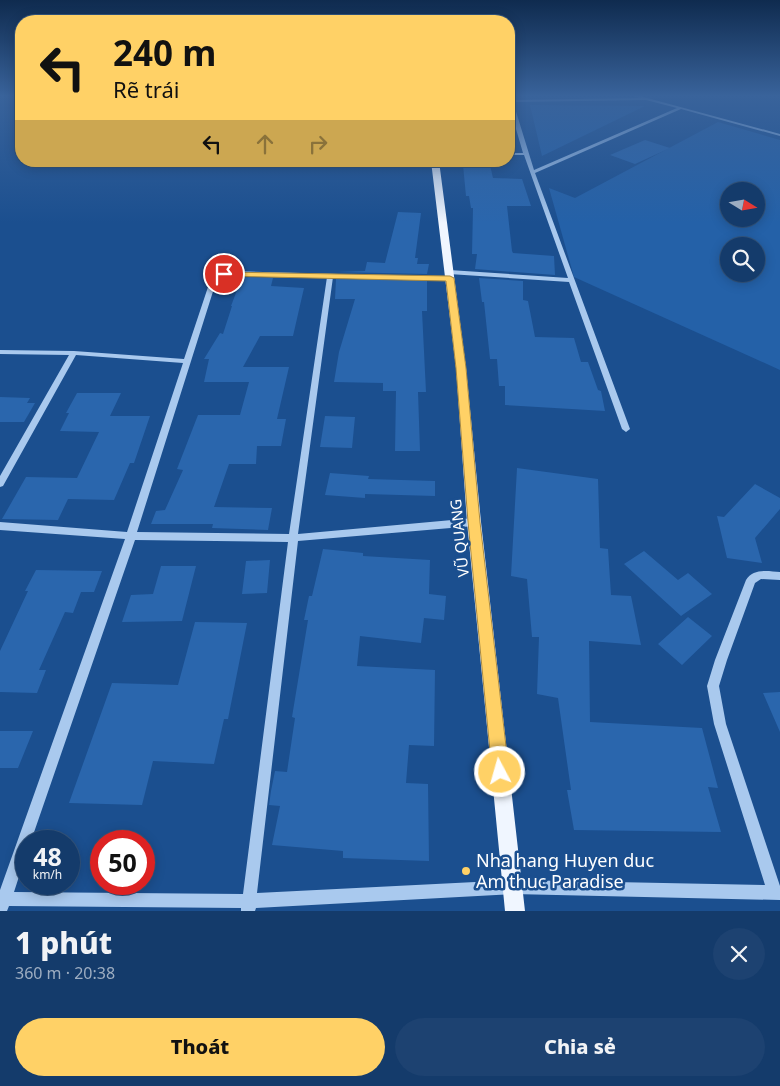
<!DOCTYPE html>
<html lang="vi">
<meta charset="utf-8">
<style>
body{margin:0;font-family:"Noto Sans",sans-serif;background:#1d4271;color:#f1f3f6;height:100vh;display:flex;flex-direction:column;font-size:19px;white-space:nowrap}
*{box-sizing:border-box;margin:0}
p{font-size:16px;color:#9dadc1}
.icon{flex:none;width:28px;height:28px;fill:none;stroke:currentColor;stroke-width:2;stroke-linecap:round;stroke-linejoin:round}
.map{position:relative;height:911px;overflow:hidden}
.details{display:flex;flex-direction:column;background:#143b6b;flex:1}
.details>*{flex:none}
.hud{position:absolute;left:15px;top:15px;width:500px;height:152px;border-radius:20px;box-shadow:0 2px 12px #0003,0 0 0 1px #33557e;background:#ffd166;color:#111;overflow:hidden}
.needle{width:32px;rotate:101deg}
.fabs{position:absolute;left:720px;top:182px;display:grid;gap:10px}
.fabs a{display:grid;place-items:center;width:45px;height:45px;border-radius:50%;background:#143b6b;box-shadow:0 2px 12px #0003,0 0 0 1px #33557e;font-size:25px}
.speed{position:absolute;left:15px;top:830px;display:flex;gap:10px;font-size:25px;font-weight:700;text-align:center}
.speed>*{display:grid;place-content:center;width:65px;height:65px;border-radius:50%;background:#143b6b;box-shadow:0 2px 12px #0003,0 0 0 1px #33557e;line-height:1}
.speed small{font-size:12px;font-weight:400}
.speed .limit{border:8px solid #d22;background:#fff;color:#111}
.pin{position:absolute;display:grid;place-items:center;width:42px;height:42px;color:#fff;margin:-21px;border:2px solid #fff;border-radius:50%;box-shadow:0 1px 5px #0007}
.me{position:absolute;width:55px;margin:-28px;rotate:354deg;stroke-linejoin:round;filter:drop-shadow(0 0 4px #0008)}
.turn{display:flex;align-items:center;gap:18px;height:105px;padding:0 15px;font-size:22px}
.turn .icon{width:65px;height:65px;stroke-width:2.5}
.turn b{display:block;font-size:35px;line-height:42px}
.lanes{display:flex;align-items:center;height:48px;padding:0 15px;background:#0003;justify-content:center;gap:25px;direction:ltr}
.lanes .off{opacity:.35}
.round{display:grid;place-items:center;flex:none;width:52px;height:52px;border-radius:26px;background:#1d4271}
.headline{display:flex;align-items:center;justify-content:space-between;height:85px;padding:0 15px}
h1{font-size:30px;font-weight:800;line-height:38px}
.primary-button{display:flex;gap:10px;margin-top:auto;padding:10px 15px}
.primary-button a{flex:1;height:58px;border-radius:30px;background:#ffd166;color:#111;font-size:20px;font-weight:800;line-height:58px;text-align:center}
.primary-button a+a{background:#1d4271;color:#f1f3f6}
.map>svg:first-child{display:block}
.green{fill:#2461a8;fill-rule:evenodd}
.building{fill:#2a66ad}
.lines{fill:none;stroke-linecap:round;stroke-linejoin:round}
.minor{fill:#a9c9ee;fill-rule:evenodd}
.major{fill:#f0f6ff;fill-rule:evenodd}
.route{fill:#ffd166;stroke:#a68842}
.poi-dot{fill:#ffd166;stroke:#1b4f8f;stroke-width:2}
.labels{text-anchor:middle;stroke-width:5;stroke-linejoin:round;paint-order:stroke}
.street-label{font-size:15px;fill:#fff;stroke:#1b4f8f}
.near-poi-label{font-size:18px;fill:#fff;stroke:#1b4f8f;text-anchor:start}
</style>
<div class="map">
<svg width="780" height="911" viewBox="0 0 780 911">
<rect width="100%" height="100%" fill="#1b4f8f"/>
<path class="green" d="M 530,105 L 645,106 L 542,156 Z
M 718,122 L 780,140 L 780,370 L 574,277 L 549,188 L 575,198 ZM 729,191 L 756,191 L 756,219 L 729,219 ZM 729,246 L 756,246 L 756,274 L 729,274 Z"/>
<path class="building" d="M 645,140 L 670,148 L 635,164 L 610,155 Z
M 463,165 L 490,165 L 493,178 L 522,179 L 531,206 L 507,206 L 512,251 L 513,253 L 554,256 L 555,275 L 475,269 L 477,254 L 472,254 L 473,208 L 471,208 L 469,196 L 466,196 Z
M 398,212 L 421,213 L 415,258 L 418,258 L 417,264 L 429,264 L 427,274 L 337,272 L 365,271 L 367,262 L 385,263 Z
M 242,277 L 273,278 L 271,286 L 304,288 L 293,336 L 260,336 L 243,367 L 289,367 L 277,419 L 286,419 L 281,446 L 257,446 L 256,464 L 229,464 L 214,507 L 272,508 L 268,530 L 212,528 L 213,524 L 151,524 L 156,511 L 165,510 L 183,470 L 177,469 L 198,415 L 240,415 L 249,382 L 204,382 L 209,359 L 204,359 L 220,333 L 223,334 L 232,306 L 231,306 Z
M 479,278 L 523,281 L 523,300 L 528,301 L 535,337 L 574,338 L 581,362 L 588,362 L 598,390 L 601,391 L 605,411 L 505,405 L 505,386 L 499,386 L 497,359 L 490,359 L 484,302 L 482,302 Z
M 336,279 L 427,281 L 427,311 L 422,311 L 426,392 L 418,392 L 420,451 L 395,451 L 396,391 L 383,391 L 383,383 L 334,382 L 339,352 L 355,299 L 335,299 Z
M 77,393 L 121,393 L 110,416 L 150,416 L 134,463 L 130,463 L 114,500 L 68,499 L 58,520 L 2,519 L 26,477 L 77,478 L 99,432 L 60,431 L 69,413 L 66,413 Z
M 0,397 L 30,398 L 27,403 L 35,403 L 24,422 L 0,422 Z
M 325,416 L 355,417 L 352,448 L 320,447 Z
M 517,468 L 598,479 L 600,548 L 608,549 L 611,595 L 631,596 L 641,645 L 589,641 L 590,722 L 702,728 L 718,788 L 708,787 L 721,832 L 574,830 L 567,790 L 571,790 L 558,698 L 537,694 L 539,637 L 532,637 L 527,579 L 511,576 Z
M 330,473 L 369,476 L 368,479 L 435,481 L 435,496 L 365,494 L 365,498 L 325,495 Z
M 755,484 L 780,498 L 780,509 L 755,538 L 762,563 L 727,558 L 717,516 L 724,517 Z
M 323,549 L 363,553 L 363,556 L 430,560 L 429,594 L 446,596 L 444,620 L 424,618 L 421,643 L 360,636 L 357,666 L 435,670 L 434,746 L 409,745 L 406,783 L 428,784 L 429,861 L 343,858 L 343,851 L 272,845 L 280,806 L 269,805 L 271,791 L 275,771 L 287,772 L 295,718 L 292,717 L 308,620 L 304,620 L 309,596 L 312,596 Z
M 644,551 L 678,580 L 688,573 L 712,594 L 681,616 L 624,564 Z
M 270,560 L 267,593 L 242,594 L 246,561 Z
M 161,566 L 196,566 L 182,621 L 122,622 L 131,595 L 153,594 Z
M 36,570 L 102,571 L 94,592 L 81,592 L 73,613 L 65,612 L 39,670 L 46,670 L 37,693 L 0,692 L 0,651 L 28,591 L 25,591 Z
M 688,617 L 712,636 L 682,665 L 658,644 Z
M 195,622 L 247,623 L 228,719 L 224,719 L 214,764 L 153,761 L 142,805 L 69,803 L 112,683 L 178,685 Z
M 780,692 L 780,732 L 763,693 Z
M 0,731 L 33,731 L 18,768 L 0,768 Z"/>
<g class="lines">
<path class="minor" d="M 635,96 L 640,96 L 780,134 L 780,136 L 681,109 L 535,173 L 630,429 L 626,432 L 622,429 L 569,282 L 449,274 L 446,272 L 449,270 L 568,278 L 524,155 L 509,155 L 509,153 L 523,153 L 509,105 L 509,100 L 639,98 ZM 646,100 L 677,108 L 534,170 L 514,105 L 511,102 Z
M 230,271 L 451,277 L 451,279 L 449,280 L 333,277 L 298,534 L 474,518 L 477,519 L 479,522 L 477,525 L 474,526 L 298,541 L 257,893 L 513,880 L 765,885 L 714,724 L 707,686 L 715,660 L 746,580 C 753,568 768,571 780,572 L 780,580 L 761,579 L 755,583 L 727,660 L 719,686 L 726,724 L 780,886 L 780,900 L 513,894 L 256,908 L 255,911 L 241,911 L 241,908 L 9,906 L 7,911 L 0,911 L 0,890 L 125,539 L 0,530 L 0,522 L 127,532 L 183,363 L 76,355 L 3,486 L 0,487 L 0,476 L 69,355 L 0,354 L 0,350 L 74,351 L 184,359 L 210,281 L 217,275 ZM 230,275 L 327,277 L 289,534 L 137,532 L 216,282 L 221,277 ZM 135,540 L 288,542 L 243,894 L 14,892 L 26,855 L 26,841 L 31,841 Z"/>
<path class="major" d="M 431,161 L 439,161 L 466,368 L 481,522 L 525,911 L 505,911 L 467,522 L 456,368 Z"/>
</g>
<linearGradient id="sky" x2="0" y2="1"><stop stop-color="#0f2b4f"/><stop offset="0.43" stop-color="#39639b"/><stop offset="1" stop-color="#39639b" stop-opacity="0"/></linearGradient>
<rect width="780" height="223" fill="url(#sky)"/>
<path class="route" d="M 224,272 L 450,276 L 454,278 L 466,368 L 480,522 L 509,772 L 506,778 L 500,780 L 495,778 L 492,772 L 468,522 L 456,368 L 446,281 L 221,276 L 221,273 Z"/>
<circle class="poi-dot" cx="466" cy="871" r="5"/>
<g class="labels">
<g class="street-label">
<text transform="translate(460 538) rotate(-96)" y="5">VŨ QUANG</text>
</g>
<g class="near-poi-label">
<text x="476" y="867">Nha hang Huyen duc<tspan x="476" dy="21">Am thuc Paradise</tspan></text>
</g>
</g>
</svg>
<div class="fabs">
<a><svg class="needle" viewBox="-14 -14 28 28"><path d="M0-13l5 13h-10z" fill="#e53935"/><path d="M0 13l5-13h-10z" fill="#9dadc1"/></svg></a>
<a><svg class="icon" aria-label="search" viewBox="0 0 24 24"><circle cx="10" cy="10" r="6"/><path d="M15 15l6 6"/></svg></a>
</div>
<div class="speed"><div>48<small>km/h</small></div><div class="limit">50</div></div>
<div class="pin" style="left:224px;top:274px;background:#d93025"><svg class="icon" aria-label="arrive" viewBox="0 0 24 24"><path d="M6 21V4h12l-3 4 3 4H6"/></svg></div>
<svg class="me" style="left:500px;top:772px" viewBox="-20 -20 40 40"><circle r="17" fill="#ffd166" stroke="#fff" stroke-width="3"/><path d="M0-11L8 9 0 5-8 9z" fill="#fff"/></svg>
<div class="hud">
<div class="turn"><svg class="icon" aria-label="left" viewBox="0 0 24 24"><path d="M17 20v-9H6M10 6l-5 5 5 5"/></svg><div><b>240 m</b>Rẽ trái</div></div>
<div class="lanes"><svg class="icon" aria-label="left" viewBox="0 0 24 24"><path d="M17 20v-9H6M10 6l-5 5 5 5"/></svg><svg class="icon off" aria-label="ahead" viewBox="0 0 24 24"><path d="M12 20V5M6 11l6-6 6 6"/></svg><svg class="icon off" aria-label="right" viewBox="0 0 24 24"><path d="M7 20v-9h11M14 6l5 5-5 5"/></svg></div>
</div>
</div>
<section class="details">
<div class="headline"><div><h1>1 phút</h1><p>360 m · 20:38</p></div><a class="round"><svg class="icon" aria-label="close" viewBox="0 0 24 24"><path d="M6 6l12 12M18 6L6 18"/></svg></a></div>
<div class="primary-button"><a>Thoát</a><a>Chia sẻ</a></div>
</section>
